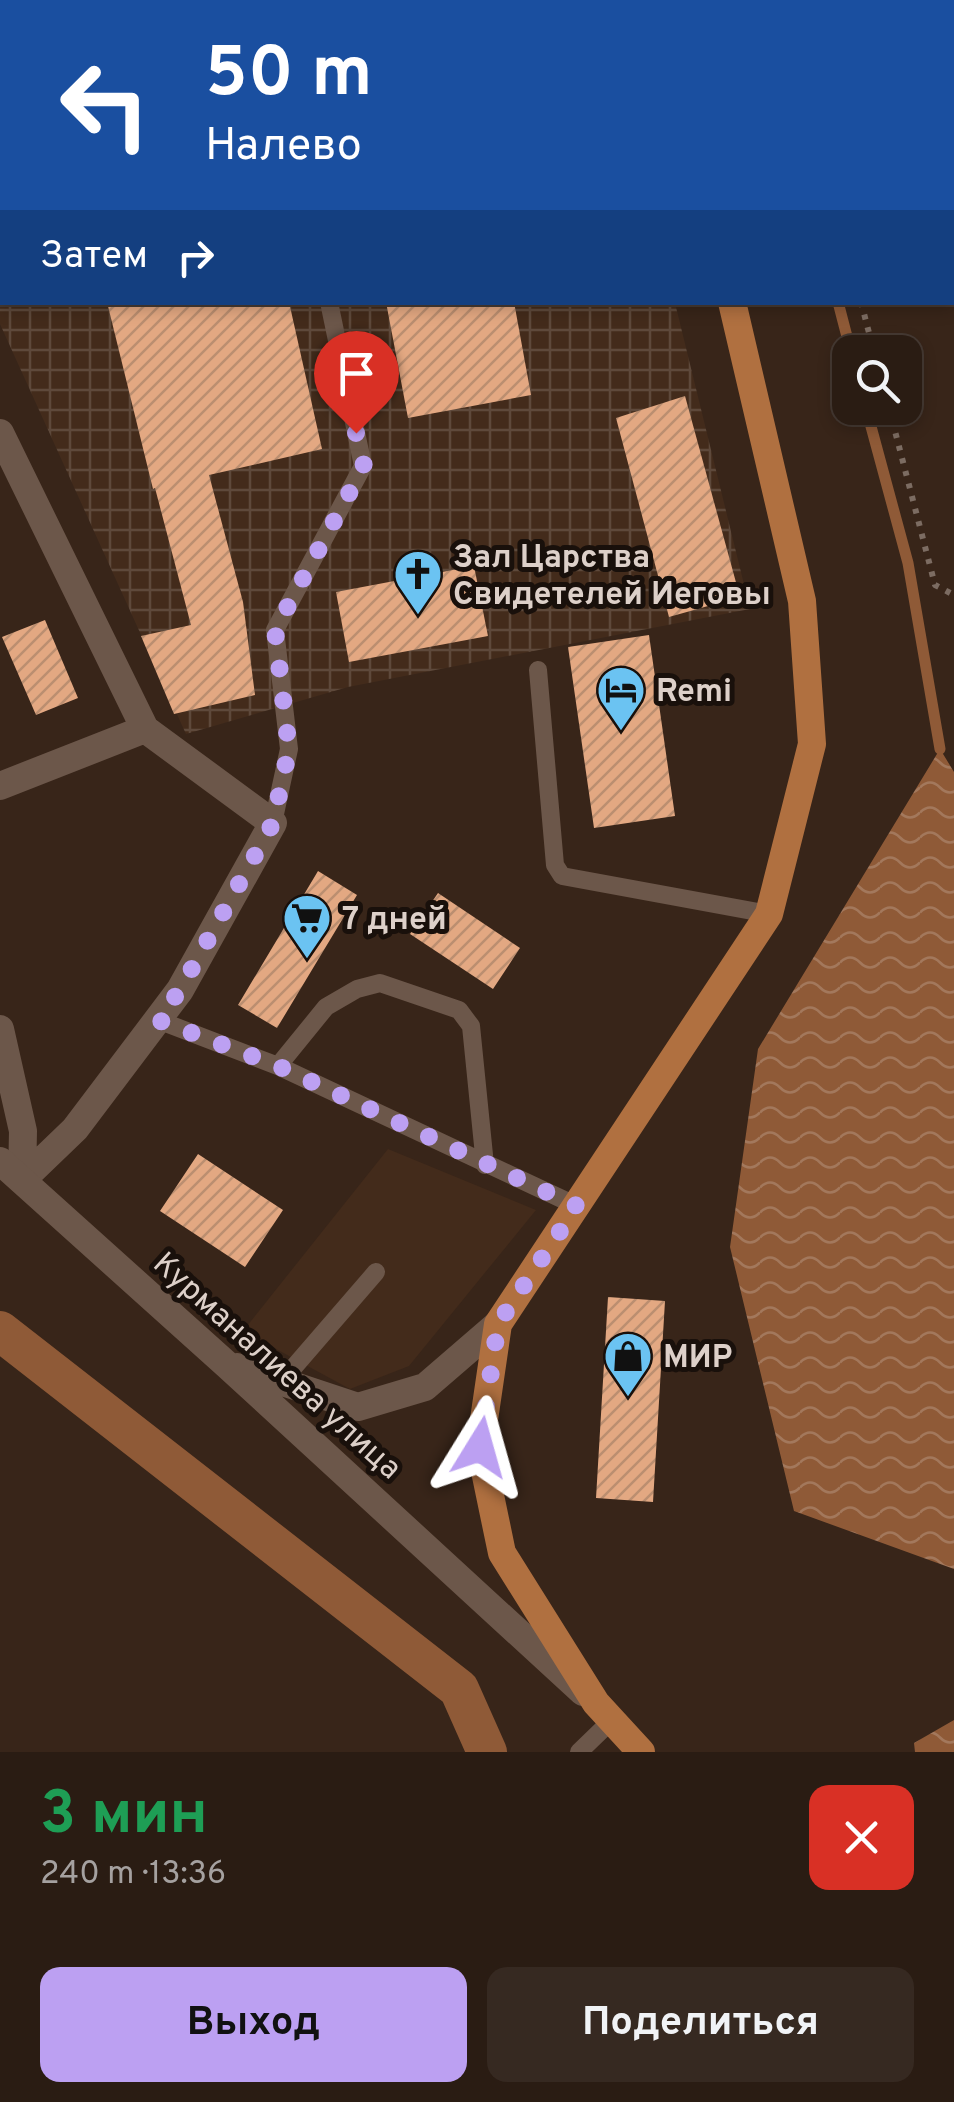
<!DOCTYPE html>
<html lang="ru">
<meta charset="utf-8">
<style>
body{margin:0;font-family:Overpass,sans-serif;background:#362921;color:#f1f3f6;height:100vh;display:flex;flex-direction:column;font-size:38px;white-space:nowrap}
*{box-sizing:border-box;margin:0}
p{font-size:32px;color:#a5a1a0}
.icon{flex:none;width:55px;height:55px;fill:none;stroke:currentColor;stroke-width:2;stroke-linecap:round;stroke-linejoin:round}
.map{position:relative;height:1752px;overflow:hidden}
.panel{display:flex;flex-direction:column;background:#2a1c13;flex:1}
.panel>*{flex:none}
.hud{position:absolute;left:0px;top:0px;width:955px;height:305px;box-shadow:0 5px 15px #0003,0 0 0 2px #463a33;background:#1a4fa0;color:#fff;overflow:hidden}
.buttons{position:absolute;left:832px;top:335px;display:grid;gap:20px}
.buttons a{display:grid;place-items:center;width:90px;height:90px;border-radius:20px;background:#2a1c13;box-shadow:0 5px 15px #0003,0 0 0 2px #463a33;font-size:50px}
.pin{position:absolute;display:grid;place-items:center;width:85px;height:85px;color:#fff;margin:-102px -42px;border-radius:50% 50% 50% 0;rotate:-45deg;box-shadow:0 0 10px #0007}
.pin .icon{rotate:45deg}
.me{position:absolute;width:110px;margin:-55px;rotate:8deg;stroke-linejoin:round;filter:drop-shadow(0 0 8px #0008)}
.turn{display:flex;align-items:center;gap:35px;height:210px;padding:0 40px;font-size:45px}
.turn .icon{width:130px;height:130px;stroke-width:2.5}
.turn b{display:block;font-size:70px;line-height:85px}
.then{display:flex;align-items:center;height:95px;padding:0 40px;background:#0003;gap:20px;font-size:38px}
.round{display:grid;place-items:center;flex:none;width:105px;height:105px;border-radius:20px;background:#362921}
.summary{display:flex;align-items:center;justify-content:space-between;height:170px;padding:0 40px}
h1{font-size:60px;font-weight:700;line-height:75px;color:#1e9e55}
.cta{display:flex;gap:20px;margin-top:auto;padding:20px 40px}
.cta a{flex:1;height:115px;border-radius:20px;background:#bca0f2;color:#111;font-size:40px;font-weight:700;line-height:115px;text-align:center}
.cta a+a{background:#362921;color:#f1f3f6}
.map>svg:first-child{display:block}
.built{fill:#432b1b}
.industrial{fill:url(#industrial-grid)}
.cemetery{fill:url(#cemetery-stones)}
.water{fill:url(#water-waves)}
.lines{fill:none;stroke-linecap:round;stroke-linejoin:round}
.stream{stroke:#8f5a37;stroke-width:11}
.canal{stroke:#8f5a37;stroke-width:40}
.building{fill:url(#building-hatch)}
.path{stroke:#7c6c62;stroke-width:6;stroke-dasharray:5 8;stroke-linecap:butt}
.service{stroke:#6c574a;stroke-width:18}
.minor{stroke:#6c574a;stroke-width:28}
.secondary{stroke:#6c574a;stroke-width:28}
.primary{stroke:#b07040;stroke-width:28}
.route{stroke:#bca0f2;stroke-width:18;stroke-dasharray:0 32.4}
.labels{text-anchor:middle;stroke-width:10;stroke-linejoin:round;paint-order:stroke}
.poi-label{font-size:32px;font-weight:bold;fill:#ddd0c9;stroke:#19100b;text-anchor:start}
.street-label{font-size:32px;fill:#ddd0c9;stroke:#19100b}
</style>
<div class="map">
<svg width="954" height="1752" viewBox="0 0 954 1752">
<defs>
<pattern id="industrial-grid" width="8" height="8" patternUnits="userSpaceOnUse" patternTransform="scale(2.5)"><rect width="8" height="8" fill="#432b1b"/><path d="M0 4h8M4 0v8" fill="none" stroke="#5e493b"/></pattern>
<pattern id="cemetery-stones" width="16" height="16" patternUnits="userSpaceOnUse" patternTransform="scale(2.5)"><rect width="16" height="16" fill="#593116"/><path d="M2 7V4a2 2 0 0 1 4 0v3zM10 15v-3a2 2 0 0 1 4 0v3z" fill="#704e37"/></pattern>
<pattern id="water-waves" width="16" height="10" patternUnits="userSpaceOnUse" patternTransform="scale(2.5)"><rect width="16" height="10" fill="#8f5a37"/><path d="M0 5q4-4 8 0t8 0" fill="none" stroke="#a3785c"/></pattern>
<pattern id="building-hatch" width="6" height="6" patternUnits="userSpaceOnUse" patternTransform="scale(2.5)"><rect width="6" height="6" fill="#e3a882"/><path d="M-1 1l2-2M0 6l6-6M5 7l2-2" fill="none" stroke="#bb8e70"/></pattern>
</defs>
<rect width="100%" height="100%" fill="#382519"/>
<path class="built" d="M 388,1149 L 536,1210 L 409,1366 L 350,1389 L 243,1331 Z"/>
<path class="industrial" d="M 0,0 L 600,0 L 601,2 L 2,2 L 2,302 L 675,303 L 750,609 L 348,687 L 186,734 L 0,324 Z"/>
<path class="cemetery" d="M 839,0 L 954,0 L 954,178 L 952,2 L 841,2 Z"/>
<path class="water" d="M 940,749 L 954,772 L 954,1569 L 794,1511 L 730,1247 L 758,1049 Z
M 954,1720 L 954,1752 L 915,1752 L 914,1743 Z"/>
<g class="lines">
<path class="stream" d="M 747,0 L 748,2
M 838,302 L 851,352
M 866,408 L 908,563 L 940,749"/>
<path class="canal" d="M 0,1331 L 459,1689 L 487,1752"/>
</g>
<path class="building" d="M 107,302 L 289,302 L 322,449 L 209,475 L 243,602 L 255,695 L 174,714 L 141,636 L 191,625 L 155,488 L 153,489 Z
M 386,302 L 514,302 L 531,395 L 408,418 Z
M 685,396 L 740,597 L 669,617 L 616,418 Z
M 474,566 L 488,636 L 349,662 L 336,592 Z
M 45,620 L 78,698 L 36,715 L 2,637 Z
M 649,635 L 675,816 L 594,828 L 568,647 Z
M 318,871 L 357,895 L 277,1028 L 238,1005 Z
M 438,893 L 520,948 L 493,989 L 410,934 Z
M 198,1154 L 283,1210 L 245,1267 L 160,1211 Z
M 608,1297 L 665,1301 L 653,1502 L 596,1498 Z"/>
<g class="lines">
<path class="path" d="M 772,0 L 773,2
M 861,302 L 874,352
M 889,408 L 935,585 L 954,595"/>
<path class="service" d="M 266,0 L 266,2
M 497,0 L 497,2
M 538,670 L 555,865 L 562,876 L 769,914
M 273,823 L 289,749 L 275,630 L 363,466 L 329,302
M 158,1020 L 278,1066 L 577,1206
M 278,1066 L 326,1007 L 357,989 L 380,983 L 459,1010 L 471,1026 L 485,1165
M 281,1382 L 376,1272
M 579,1752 L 612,1720"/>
<path class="minor" d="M 0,433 L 145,729 L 273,823 L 180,990 L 75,1129 L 22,1180
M 0,786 L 145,729
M 0,1029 L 23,1131 L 22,1180"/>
<path class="secondary" d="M 0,1161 L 226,1364 L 583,1692
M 237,1367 L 358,1407 L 425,1387 L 498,1324"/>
<path class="primary" d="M 661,0 L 662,2
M 641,1752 L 596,1703 L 502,1553 L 480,1447 L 498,1324 L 769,914 L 812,744 L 802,601 L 732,302"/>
</g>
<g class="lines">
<path class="route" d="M 356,433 L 364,466 L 275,630 L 289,749 L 273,823 L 180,990 L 158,1020 L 278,1066 L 577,1206 L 498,1324 L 480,1447"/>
</g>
<defs>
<g id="church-pin" transform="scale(2.5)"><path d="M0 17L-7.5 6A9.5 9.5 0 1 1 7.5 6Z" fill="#6bc3f2" stroke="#19100b"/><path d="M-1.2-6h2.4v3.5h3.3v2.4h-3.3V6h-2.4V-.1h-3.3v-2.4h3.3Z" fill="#111"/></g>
<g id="hotel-pin" transform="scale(2.5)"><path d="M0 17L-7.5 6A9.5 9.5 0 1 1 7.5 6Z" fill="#6bc3f2" stroke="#19100b"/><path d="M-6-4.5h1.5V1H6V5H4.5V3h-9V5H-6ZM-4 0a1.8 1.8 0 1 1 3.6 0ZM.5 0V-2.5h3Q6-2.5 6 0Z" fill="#111"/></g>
<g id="supermarket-pin" transform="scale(2.5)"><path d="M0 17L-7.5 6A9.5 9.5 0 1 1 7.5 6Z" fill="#6bc3f2" stroke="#19100b"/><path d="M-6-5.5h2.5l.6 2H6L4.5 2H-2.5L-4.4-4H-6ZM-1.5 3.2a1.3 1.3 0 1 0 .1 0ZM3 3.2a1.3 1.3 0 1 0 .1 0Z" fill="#111"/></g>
<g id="shop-pin" transform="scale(2.5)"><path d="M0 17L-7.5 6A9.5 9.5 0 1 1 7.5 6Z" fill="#6bc3f2" stroke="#19100b"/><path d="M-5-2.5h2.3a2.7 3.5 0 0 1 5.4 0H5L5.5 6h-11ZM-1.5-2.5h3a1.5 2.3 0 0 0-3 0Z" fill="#111"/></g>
</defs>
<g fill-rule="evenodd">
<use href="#church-pin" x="418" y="574"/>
<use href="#hotel-pin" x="621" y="690"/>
<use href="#supermarket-pin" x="307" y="918"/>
<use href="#shop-pin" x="628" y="1356"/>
</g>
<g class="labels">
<g class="poi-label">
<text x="453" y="567">Зал Царства<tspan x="453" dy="37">Свидетелей Иеговы</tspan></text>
<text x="656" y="701">Remi</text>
<text x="342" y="929">7 дней</text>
<text x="663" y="1367">МИР</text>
</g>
<g class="street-label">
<text transform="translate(278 1365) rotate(42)" y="11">Курманалиева улица</text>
</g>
</g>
</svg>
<div class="buttons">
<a><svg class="icon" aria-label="search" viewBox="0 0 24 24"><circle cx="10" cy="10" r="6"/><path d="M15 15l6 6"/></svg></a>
</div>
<div class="pin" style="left:356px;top:433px;background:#d93025"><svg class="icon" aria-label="arrive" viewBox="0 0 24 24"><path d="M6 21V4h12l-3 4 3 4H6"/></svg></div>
<svg class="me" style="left:480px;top:1447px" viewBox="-20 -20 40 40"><path d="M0-17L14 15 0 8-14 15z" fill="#bca0f2" stroke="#fff" stroke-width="4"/></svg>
<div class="hud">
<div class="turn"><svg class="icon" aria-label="left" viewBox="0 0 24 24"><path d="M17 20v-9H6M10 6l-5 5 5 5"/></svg><div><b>50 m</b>Налево</div></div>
<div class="then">Затем<svg class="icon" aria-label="right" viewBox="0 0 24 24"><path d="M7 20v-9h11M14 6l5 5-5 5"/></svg></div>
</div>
</div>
<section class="panel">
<div class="summary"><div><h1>3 мин</h1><p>240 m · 13:36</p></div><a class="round" style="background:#d93025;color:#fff"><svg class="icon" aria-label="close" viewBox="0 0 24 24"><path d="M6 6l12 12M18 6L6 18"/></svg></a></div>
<div class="cta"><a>Выход</a><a>Поделиться</a></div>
</section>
